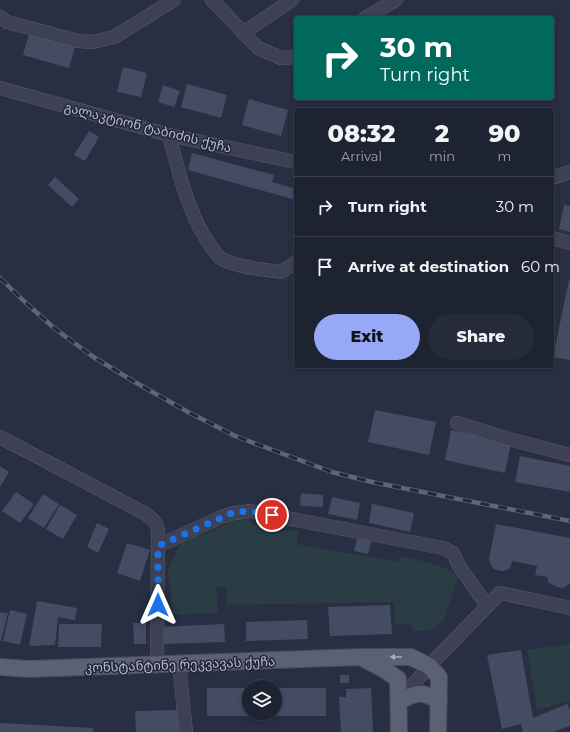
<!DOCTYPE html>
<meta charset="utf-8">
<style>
body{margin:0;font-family:Montserrat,"Noto Sans Georgian",sans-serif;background:#262b3a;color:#f1f3f6;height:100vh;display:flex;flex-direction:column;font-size:15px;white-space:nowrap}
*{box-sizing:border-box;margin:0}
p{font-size:13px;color:#a1a4ac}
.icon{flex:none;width:22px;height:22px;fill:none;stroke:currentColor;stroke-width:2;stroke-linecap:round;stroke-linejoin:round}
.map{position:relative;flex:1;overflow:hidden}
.panel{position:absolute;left:294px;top:108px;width:260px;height:260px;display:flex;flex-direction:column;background:#1e2332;border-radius:4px;box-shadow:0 2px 6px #0003,0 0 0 1px #3c404d}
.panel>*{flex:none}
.hud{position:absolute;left:294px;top:16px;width:260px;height:84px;border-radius:4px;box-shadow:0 2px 6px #0003,0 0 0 1px #3c404d;background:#00695c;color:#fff;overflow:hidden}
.buttons{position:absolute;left:242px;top:680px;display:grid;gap:8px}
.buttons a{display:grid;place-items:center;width:40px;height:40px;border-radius:50%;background:#1e2332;box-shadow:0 2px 6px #0003,0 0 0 1px #3c404d;font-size:20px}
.pin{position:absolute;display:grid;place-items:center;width:34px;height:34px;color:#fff;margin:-17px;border:2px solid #fff;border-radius:50%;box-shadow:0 1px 4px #0007}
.me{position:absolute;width:44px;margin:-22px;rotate:0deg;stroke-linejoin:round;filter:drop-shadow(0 0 3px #0008)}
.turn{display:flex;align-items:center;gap:14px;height:84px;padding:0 20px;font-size:18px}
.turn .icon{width:52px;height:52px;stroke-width:2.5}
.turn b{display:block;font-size:28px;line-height:34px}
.eta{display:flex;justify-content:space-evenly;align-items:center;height:68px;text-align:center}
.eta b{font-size:24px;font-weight:800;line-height:28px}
.button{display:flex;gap:8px;margin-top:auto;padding:8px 20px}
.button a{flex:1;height:46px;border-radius:24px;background:#96a8f6;color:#111;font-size:16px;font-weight:800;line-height:46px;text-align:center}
.button a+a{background:#262b3a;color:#f1f3f6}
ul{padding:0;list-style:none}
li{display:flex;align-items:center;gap:12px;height:60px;padding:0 20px;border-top:1px solid #3c404d}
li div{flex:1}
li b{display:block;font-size:15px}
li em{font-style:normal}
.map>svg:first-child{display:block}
.green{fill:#2a3c44}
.building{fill:#444c63}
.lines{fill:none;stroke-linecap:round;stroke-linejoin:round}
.minor-casing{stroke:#585c6d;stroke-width:14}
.major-casing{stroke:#464b5c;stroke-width:18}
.minor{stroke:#3d4153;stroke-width:13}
.major{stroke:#5b6073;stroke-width:16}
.rail-casing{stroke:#5f6579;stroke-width:4.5}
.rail{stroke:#212638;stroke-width:3;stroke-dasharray:9;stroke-linecap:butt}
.oneway{fill:#a7abba}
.route{stroke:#1a73e8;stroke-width:7;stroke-dasharray:0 12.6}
.labels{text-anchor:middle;stroke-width:3;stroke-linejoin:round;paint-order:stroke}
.street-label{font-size:13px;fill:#babecc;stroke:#212638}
</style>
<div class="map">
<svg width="570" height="732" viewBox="0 0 570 732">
<rect width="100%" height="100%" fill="#282f43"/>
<path class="green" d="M 239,518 L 277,532 L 298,530 L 297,544 L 397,562 L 404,556 L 440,566 L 459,574 L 444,619 L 433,630 L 413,631 L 412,623 L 395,625 L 394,602 L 227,605 L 227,587 L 216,586 L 218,613 L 172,615 L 168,569 L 182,540 L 211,532 Z
M 570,644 L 570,701 L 537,710 L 527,650 Z"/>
<path class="building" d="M 30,30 L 76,43 L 69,68 L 23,55 Z
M 123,67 L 147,73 L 141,97 L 117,92 Z
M 187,84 L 227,95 L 221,118 L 181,107 Z
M 163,85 L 180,91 L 174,107 L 158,102 Z
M 249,99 L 288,110 L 281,136 L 242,125 Z
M 89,131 L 99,137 L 85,161 L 74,155 Z
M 192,153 L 274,175 L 272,182 L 296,189 L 296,200 L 188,170 Z
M 55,177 L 79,199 L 72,207 L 48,185 Z
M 564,205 L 570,206 L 570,232 L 559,229 Z
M 569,280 L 570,280 L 570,360 L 553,357 Z
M 375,410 L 436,422 L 429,455 L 368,442 Z
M 451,430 L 511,443 L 505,473 L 445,460 Z
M 520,456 L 570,466 L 570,492 L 515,482 Z
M 0,466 L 9,472 L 0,487 Z
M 16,492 L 34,504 L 20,523 L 2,511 Z
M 301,493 L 323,495 L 323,507 L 300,506 Z
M 43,494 L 59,504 L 44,528 L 28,518 Z
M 332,497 L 360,503 L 357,520 L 328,514 Z
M 372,504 L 414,513 L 410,532 L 369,523 Z
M 60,505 L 77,515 L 63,539 L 46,529 Z
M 97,523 L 109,529 L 98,553 L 87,547 Z
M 496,524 L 570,538 L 570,583 L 563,588 L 557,587 L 549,583 L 547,577 L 535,575 L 537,566 L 512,561 L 511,566 L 507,570 L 501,571 L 494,569 L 491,565 L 489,559 Z
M 358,535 L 372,538 L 368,554 L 354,551 Z
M 127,543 L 150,550 L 140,581 L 117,573 Z
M 37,601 L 77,608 L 75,620 L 58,617 L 55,645 L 29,646 Z
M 390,605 L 392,634 L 330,636 L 328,607 Z
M 10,610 L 27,614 L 20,645 L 3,641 Z
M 0,612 L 8,613 L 1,641 L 0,641 Z
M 307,620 L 308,639 L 246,641 L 246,622 Z
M 133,623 L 146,623 L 146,644 L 134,644 Z
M 59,624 L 102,624 L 101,647 L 58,647 Z
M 224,624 L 225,642 L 161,644 L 160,627 Z
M 521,650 L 533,718 L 567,704 L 570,710 L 570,726 L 553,732 L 523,732 L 521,724 L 502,729 L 487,655 Z
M 340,675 L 349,675 L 349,683 L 340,683 Z
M 207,688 L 249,688 L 249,713 L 275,713 L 275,688 L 326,688 L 326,716 L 207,716 Z
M 371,688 L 373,732 L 341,732 L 339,697 L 346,697 L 346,689 Z
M 178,710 L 179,732 L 136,732 L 135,711 Z
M 0,723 L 93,728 L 93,732 L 0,732 Z"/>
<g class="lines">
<g class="minor-casing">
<path id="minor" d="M 212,0 L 258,48 L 281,58 L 296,57
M 0,17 L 7,22 L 78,41 L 92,42 L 114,37 L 174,0
M 365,18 L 396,0
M 243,33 L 292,0
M 0,88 L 169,135 L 296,162
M 169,135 C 179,173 188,215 212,248 C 215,251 218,257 222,259 C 240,268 261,269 281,272 L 296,262
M 552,178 L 570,172
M 552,238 L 570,243
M 457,423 L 509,439 L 570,455
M 0,437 L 146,514 L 155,522 L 158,530 L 157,664
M 158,546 L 221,517 L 234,513 L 250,511 L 443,548 L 453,553 L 458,564 L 487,606
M 179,664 L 186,732
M 400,700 L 429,666 L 500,593 L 570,608"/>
</g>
<g class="major-casing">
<path id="major" d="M 364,659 L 385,670 L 398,679 L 399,732
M 0,667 L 29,669 L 361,657 L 411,657 L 429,666 L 439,677 L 438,732
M 400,701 C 417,692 422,691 439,701"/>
</g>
<use href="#minor" class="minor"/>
<use href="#major" class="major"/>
<g class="rail-casing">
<path id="rail" d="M 0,278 L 26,303 L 54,328 L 92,356 L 133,381 L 188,412 L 235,436 L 332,472 L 372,482 L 570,521"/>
</g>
<use href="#rail" class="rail"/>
</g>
<defs><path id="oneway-solid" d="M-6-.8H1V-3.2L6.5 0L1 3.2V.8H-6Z"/></defs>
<use class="oneway" href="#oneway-solid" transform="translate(396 657) rotate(-180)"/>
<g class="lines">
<path class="route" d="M 158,605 L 158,546 L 234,512 L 250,511 L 272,515"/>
</g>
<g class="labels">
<g class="street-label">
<text transform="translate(148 127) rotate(14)" y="5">გალაკტიონ ტაბიძის ქუჩა</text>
<text transform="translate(180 664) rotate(-2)" y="5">კონსტანტინე რეკვავას ქუჩა</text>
</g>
</g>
</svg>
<div class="buttons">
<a><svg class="icon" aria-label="layers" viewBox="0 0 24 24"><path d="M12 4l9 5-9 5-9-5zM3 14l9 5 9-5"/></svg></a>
</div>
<div class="pin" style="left:272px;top:515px;background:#d93025"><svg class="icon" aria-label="arrive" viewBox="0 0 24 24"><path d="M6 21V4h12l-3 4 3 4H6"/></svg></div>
<svg class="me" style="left:158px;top:605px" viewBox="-20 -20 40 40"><path d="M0-17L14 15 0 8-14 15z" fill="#1a73e8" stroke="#fff" stroke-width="4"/></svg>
<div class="hud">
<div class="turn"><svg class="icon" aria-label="right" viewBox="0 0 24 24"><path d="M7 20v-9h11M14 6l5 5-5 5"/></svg><div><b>30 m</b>Turn right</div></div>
</div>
<section class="panel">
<div class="eta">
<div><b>08:32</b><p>Arrival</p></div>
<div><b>2</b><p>min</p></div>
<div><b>90</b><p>m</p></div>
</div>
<ul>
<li><svg class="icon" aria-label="right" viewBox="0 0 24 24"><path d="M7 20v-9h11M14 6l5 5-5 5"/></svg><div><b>Turn right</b></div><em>30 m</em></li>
<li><svg class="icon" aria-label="arrive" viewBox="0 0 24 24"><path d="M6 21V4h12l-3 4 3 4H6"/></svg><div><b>Arrive at destination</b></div><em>60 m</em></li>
</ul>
<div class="button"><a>Exit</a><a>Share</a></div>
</section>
</div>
